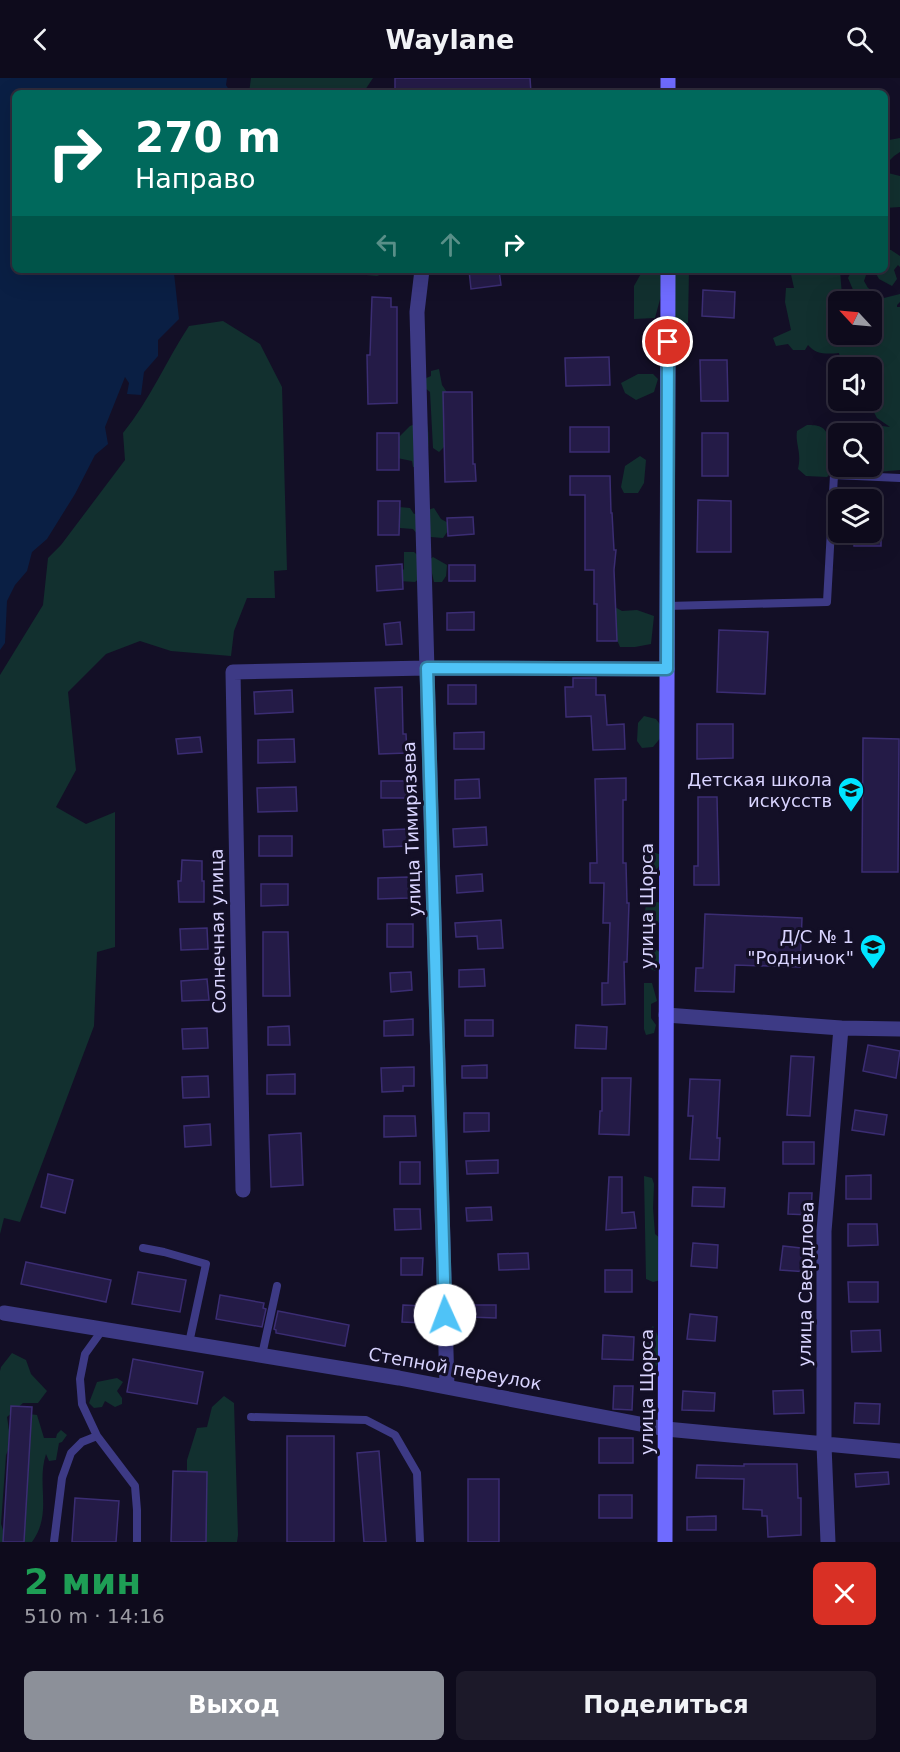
<!DOCTYPE html>
<html lang="ru">
<meta charset="utf-8">
<style>
body{margin:0;font-family:"DejaVu Sans",sans-serif;background:#1c1929;color:#f1f3f6;height:100vh;display:flex;flex-direction:column;font-size:22px;white-space:nowrap}
*{box-sizing:border-box;margin:0}
p{font-size:20px;color:#9b9ba3}
.icon{flex:none;width:33px;height:33px;fill:none;stroke:currentColor;stroke-width:2;stroke-linecap:round;stroke-linejoin:round}
.map{position:relative;height:1464px;overflow:hidden}
.details{display:flex;flex-direction:column;background:#0e0b1c;flex:1}
.details>*{flex:none}
.banner{position:absolute;left:12px;top:12px;width:876px;height:183px;border-radius:9px;box-shadow:0 6px 24px #0002,0 0 0 2px #2e2b3b;background:#00695c;color:#fff;overflow:hidden}
.needle{width:39px;rotate:296deg}
.fabs{position:absolute;left:828px;top:213px;display:grid;gap:12px}
.fabs a{display:grid;place-items:center;width:54px;height:54px;border-radius:9px;background:#0e0b1c;box-shadow:0 6px 24px #0002,0 0 0 2px #2e2b3b;font-size:30px}
.pin{position:absolute;display:grid;place-items:center;width:51px;height:51px;color:#fff;margin:-26px;border:3px solid #fff;border-radius:50%;box-shadow:0 2px 6px #0007}
.me{position:absolute;width:66px;margin:-33px;rotate:358deg;stroke-linejoin:round;filter:drop-shadow(0 0 4px #0008)}
.turn{display:flex;align-items:center;gap:21px;height:126px;padding:0 24px;font-size:27px}
.turn .icon{width:78px;height:78px;stroke-width:2.5}
.turn b{display:block;font-size:42px;line-height:51px}
.lanes{display:flex;align-items:center;height:57px;padding:0 24px;background:#0003;justify-content:center;gap:30px;direction:ltr}
.lanes .off{opacity:.35}
.round{display:grid;place-items:center;flex:none;width:63px;height:63px;border-radius:9px;background:#1c1929}
.overview{display:flex;align-items:center;justify-content:space-between;height:102px;padding:0 24px}
h1{font-size:36px;font-weight:700;line-height:45px;color:#1e9e55}
.cta{display:flex;gap:12px;margin-top:auto;padding:12px 24px}
.cta a{flex:1;height:69px;border-radius:9px;background:#8c9099;color:#fff;font-size:24px;font-weight:700;line-height:69px;text-align:center}
.cta a+a{background:#1c1929;color:#f1f3f6}
header{display:flex;justify-content:space-between;align-items:center;height:78px;padding:0 24px;background:#0e0b1c;font-size:27px;font-weight:700}
.map>svg:first-child{display:block}
.green{fill:#12302f}
.water{fill:#0a1f44}
.building{fill:#241b47;stroke:#3b2d73;stroke-width:1.5}
.lines{fill:none;stroke-linecap:round;stroke-linejoin:round}
.lane{stroke:#3d3a85;stroke-width:8}
.street{stroke:#3d3a85;stroke-width:15}
.secondary{stroke:#6f6bff;stroke-width:15}
.route-casing{stroke:#337fa1;stroke-width:15}
.route{stroke:#4fc3f7;stroke-width:10}
.labels{text-anchor:middle;stroke-width:6;stroke-linejoin:round;paint-order:stroke}
.poi-label{font-size:18px;fill:#d9d4ff;stroke:#130f26;text-anchor:end}
.street-label{font-size:18px;fill:#d9d4ff;stroke:#130f26}
</style>
<header><svg class="icon" aria-label="back" viewBox="0 0 24 24"><path d="M15 5l-7 7 7 7"/></svg>Waylane<svg class="icon" aria-label="search" viewBox="0 0 24 24"><circle cx="10" cy="10" r="6"/><path d="M15 15l6 6"/></svg></header>
<div class="map">
<svg width="900" height="1464" viewBox="0 0 900 1464">
<rect width="100%" height="100%" fill="#130f26"/>
<path class="green" d="M 251,0 L 373,0 L 363,15 L 249,15 Z
M 885,59 L 889,62 L 900,60 L 900,74 L 894,78 L 885,87 Z
M 888,95 L 900,98 L 900,129 L 885,130 L 885,103 Z
M 885,171 L 891,172 L 900,178 L 900,189 L 898,187 L 894,192 L 897,201 L 892,208 L 879,201 L 874,192 L 885,192 Z
M 311,192 L 392,192 L 377,198 Z
M 643,192 L 672,192 L 662,214 L 655,240 L 634,241 L 634,208 Z
M 673,192 L 689,192 L 688,245 L 673,244 Z
M 790,192 L 840,192 L 842,218 L 838,224 L 837,236 L 838,256 L 872,256 L 872,224 L 849,223 L 849,219 L 854,214 L 848,200 L 852,192 L 870,192 L 867,194 L 864,203 L 868,210 L 884,220 L 900,216 L 900,224 L 897,227 L 897,229 L 900,229 L 900,392 L 877,394 L 848,389 L 872,388 L 872,358 L 881,358 L 874,347 L 890,349 L 877,340 L 868,323 L 872,322 L 872,290 L 862,289 L 862,284 L 841,285 L 839,275 C 827,276 816,277 808,267 L 805,272 L 793,272 L 788,266 L 776,268 L 773,260 L 791,252 L 785,224 L 786,210 L 794,210 Z
M 223,243 L 260,266 L 282,309 L 287,492 L 274,493 L 275,520 L 247,520 L 234,553 L 231,578 L 171,573 L 140,563 L 106,576 L 68,614 L 76,692 L 56,729 L 86,746 L 115,734 L 115,869 L 97,874 L 94,948 L 20,1144 L 4,1140 L 0,1156 L 0,597 L 43,527 L 48,480 L 61,467 L 125,382 L 123,355 C 150,322 166,283 189,248 Z
M 439,291 L 442,307 L 451,320 L 444,369 L 439,374 L 433,370 L 430,314 L 425,310 L 424,301 L 431,298 L 431,293 Z
M 638,296 L 653,296 L 658,301 L 654,314 L 636,322 L 625,315 L 621,305 Z
M 426,342 C 431,357 427,374 427,390 L 413,389 L 412,383 L 397,380 L 393,365 L 410,348 Z
M 807,347 C 819,347 824,348 829,359 L 838,359 L 838,383 L 836,383 L 837,389 L 827,399 L 806,398 L 798,391 C 802,373 795,367 797,353 Z
M 640,378 L 646,382 L 644,405 L 638,415 L 624,415 L 621,409 L 625,388 Z
M 399,429 L 410,430 L 414,436 L 434,430 L 441,441 L 452,447 L 443,460 L 419,458 L 413,451 L 400,450 L 396,446 Z
M 404,474 L 414,474 L 422,481 L 422,498 L 415,504 L 399,503 L 399,496 L 404,491 Z
M 433,479 L 447,487 L 446,498 L 442,504 L 434,504 L 429,482 Z
M 613,528 L 622,533 L 637,532 L 654,538 L 651,566 L 635,569 L 620,569 L 610,545 Z
M 644,638 L 656,641 L 662,649 L 662,658 L 653,669 L 642,670 L 637,663 L 638,645 Z
M 652,774 L 659,776 L 662,782 L 658,790 L 651,795 L 645,790 L 645,778 Z
M 658,824 L 664,829 C 663,840 663,845 652,848 L 644,841 L 646,826 Z
M 654,870 L 662,876 L 662,885 L 655,893 L 645,888 L 645,876 Z
M 644,905 L 652,905 L 657,923 L 651,926 L 651,940 L 656,947 L 654,955 L 646,957 L 644,951 Z
M 644,1098 L 652,1100 L 654,1106 L 653,1130 L 655,1156 L 660,1160 L 661,1202 L 653,1204 L 646,1201 Z
M 653,1248 C 661,1263 665,1273 656,1289 L 647,1290 L 646,1255 Z
M 12,1275 L 26,1282 L 31,1296 L 47,1313 L 38,1325 L 23,1325 L 7,1339 L 11,1366 L 6,1377 L 1,1446 L 7,1464 L 0,1464 L 0,1293 L 1,1289 Z
M 117,1300 L 123,1304 L 117,1313 L 122,1320 L 122,1326 L 115,1329 L 105,1323 L 102,1329 L 94,1330 L 89,1325 L 97,1304 Z
M 224,1318 L 234,1325 L 238,1457 L 237,1464 L 201,1464 L 187,1414 L 187,1382 L 197,1350 L 207,1349 L 212,1329 Z
M 29,1336 L 37,1337 L 44,1360 L 56,1360 L 57,1356 L 61,1352 L 67,1357 L 62,1364 L 59,1365 L 56,1382 L 49,1383 L 46,1376 C 36,1407 53,1435 32,1464 L 22,1464 Z"/>
<path class="water" d="M 0,0 L 227,0 L 226,7 L 231,15 L 15,15 L 15,192 L 177,192 L 174,195 L 179,241 L 158,262 L 158,278 L 144,294 L 141,317 L 127,316 L 129,305 L 125,299 L 105,349 L 108,366 L 95,377 L 75,416 L 47,461 L 32,474 L 27,493 L 15,507 L 7,523 L 5,565 L 0,572 Z"/>
<path class="building" d="M 395,0 L 530,0 L 531,15 L 395,15 Z
M 469,192 L 499,192 L 501,207 L 471,211 Z
M 703,212 L 735,214 L 734,240 L 702,238 Z
M 372,219 L 391,220 L 391,229 L 397,229 L 397,325 L 368,326 L 367,277 L 370,277 Z
M 609,279 L 610,307 L 566,308 L 565,280 Z
M 700,282 L 727,282 L 728,323 L 701,323 Z
M 443,314 L 472,314 L 473,386 L 475,386 L 476,403 L 445,404 Z
M 570,349 L 609,349 L 609,374 L 570,374 Z
M 377,355 L 399,355 L 399,392 L 377,392 Z
M 702,355 L 728,355 L 728,398 L 702,398 Z
M 570,398 L 610,398 L 611,435 L 612,435 L 614,472 L 616,472 L 614,492 L 617,563 L 597,563 L 597,526 L 594,526 L 594,492 L 585,492 L 585,417 L 570,417 Z
M 698,422 L 731,423 L 731,474 L 697,474 Z
M 378,423 L 400,423 L 399,457 L 378,457 Z
M 473,439 L 474,456 L 448,458 L 447,440 Z
M 854,454 L 881,454 L 881,468 L 854,468 Z
M 402,486 L 403,511 L 377,513 L 376,488 Z
M 449,487 L 475,487 L 475,503 L 449,503 Z
M 474,534 L 474,552 L 447,552 L 447,535 Z
M 400,544 L 402,566 L 386,567 L 384,546 Z
M 719,552 L 768,554 L 765,616 L 717,614 Z
M 573,600 L 596,600 L 596,617 L 605,617 L 607,647 L 624,646 L 625,671 L 593,672 L 591,638 L 566,639 L 565,609 L 573,609 Z
M 448,607 L 476,607 L 476,626 L 448,626 Z
M 402,609 L 403,656 L 406,656 L 407,675 L 379,676 L 375,610 Z
M 292,612 L 293,634 L 255,636 L 254,614 Z
M 697,646 L 733,646 L 733,680 L 697,681 Z
M 484,654 L 484,671 L 454,671 L 454,655 Z
M 200,659 L 202,674 L 178,676 L 176,661 Z
M 863,660 L 899,661 L 898,794 L 862,794 Z
M 294,661 L 295,684 L 258,685 L 258,662 Z
M 626,700 L 626,722 L 623,722 L 623,785 L 626,785 L 627,825 L 629,825 L 627,884 L 624,884 L 625,926 L 602,927 L 602,905 L 608,905 L 610,845 L 603,845 L 604,805 L 590,805 L 590,785 L 597,785 L 595,701 Z
M 479,701 L 480,720 L 455,721 L 455,702 Z
M 381,703 L 407,703 L 407,720 L 381,720 Z
M 296,709 L 297,733 L 258,734 L 257,710 Z
M 698,719 L 717,719 L 719,807 L 694,807 L 694,788 L 698,788 Z
M 486,749 L 487,767 L 454,769 L 453,751 Z
M 407,751 L 408,768 L 384,769 L 383,752 Z
M 259,758 L 292,758 L 292,778 L 259,778 Z
M 182,782 L 202,783 L 202,803 L 204,803 L 204,824 L 179,824 L 178,803 L 181,803 Z
M 482,796 L 483,813 L 457,815 L 456,798 Z
M 408,799 L 409,820 L 378,821 L 378,800 Z
M 261,806 L 288,806 L 288,827 L 261,828 Z
M 705,836 L 802,840 L 800,889 L 735,887 L 734,914 L 695,913 L 696,890 L 703,890 Z
M 501,842 L 503,870 L 478,871 L 477,858 L 456,859 L 455,845 Z
M 387,846 L 413,846 L 413,869 L 387,869 Z
M 207,850 L 208,871 L 181,872 L 180,851 Z
M 263,854 L 288,854 L 290,918 L 263,918 Z
M 484,891 L 485,908 L 459,909 L 459,892 Z
M 411,894 L 412,912 L 391,914 L 390,895 Z
M 207,901 L 209,922 L 182,923 L 181,903 Z
M 413,941 L 413,957 L 384,958 L 384,943 Z
M 465,942 L 493,942 L 493,958 L 465,958 Z
M 576,947 L 607,949 L 606,971 L 575,970 Z
M 289,948 L 290,967 L 268,967 L 268,949 Z
M 207,950 L 208,970 L 183,971 L 182,951 Z
M 868,967 L 900,973 L 896,1000 L 863,993 Z
M 791,978 L 814,979 L 810,1038 L 787,1037 Z
M 487,987 L 487,1000 L 462,1000 L 462,988 Z
M 414,989 L 414,1008 L 403,1008 L 403,1013 L 382,1014 L 381,990 Z
M 295,996 L 295,1016 L 267,1016 L 267,997 Z
M 208,998 L 209,1019 L 183,1020 L 182,999 Z
M 602,1000 L 631,1000 L 629,1057 L 599,1056 L 600,1033 L 602,1033 Z
M 690,1001 L 720,1002 L 717,1060 L 720,1060 L 719,1082 L 690,1081 L 693,1038 L 688,1038 Z
M 855,1032 L 887,1037 L 884,1057 L 852,1052 Z
M 464,1035 L 489,1035 L 489,1053 L 464,1054 Z
M 384,1038 L 415,1038 L 416,1058 L 384,1059 Z
M 210,1046 L 211,1067 L 185,1069 L 184,1048 Z
M 301,1055 L 303,1107 L 271,1109 L 269,1057 Z
M 783,1064 L 814,1064 L 814,1086 L 783,1086 Z
M 498,1082 L 498,1095 L 467,1096 L 466,1083 Z
M 400,1084 L 420,1084 L 420,1106 L 400,1106 Z
M 48,1096 L 73,1102 L 65,1135 L 41,1129 Z
M 871,1097 L 871,1121 L 846,1121 L 846,1098 Z
M 609,1099 L 622,1099 L 622,1135 L 634,1134 L 636,1150 L 606,1152 Z
M 693,1109 L 725,1110 L 724,1129 L 692,1128 Z
M 789,1115 L 812,1115 L 811,1137 L 788,1136 Z
M 491,1129 L 492,1142 L 467,1143 L 466,1130 Z
M 394,1131 L 420,1131 L 421,1151 L 395,1152 Z
M 848,1146 L 877,1146 L 878,1167 L 848,1168 Z
M 693,1165 L 718,1167 L 717,1190 L 691,1188 Z
M 783,1168 L 810,1171 L 808,1194 L 780,1192 Z
M 528,1175 L 529,1191 L 499,1192 L 498,1176 Z
M 401,1180 L 423,1180 L 422,1197 L 401,1197 Z
M 26,1184 L 111,1202 L 106,1224 L 21,1206 Z
M 605,1192 L 632,1192 L 632,1214 L 605,1214 Z
M 138,1194 L 186,1202 L 180,1234 L 132,1226 Z
M 848,1204 L 878,1204 L 878,1224 L 849,1224 Z
M 220,1217 L 264,1225 L 263,1230 L 266,1231 L 262,1249 L 216,1241 Z
M 403,1227 L 424,1228 L 424,1245 L 402,1244 Z
M 469,1227 L 496,1227 L 496,1240 L 469,1239 Z
M 278,1233 L 349,1247 L 345,1268 L 276,1255 L 276,1252 L 274,1251 Z
M 690,1236 L 717,1239 L 715,1263 L 687,1261 Z
M 880,1252 L 881,1273 L 852,1274 L 851,1253 Z
M 603,1257 L 634,1259 L 633,1282 L 602,1281 Z
M 133,1281 L 203,1294 L 197,1326 L 127,1314 Z
M 614,1308 L 633,1308 L 632,1332 L 613,1331 Z
M 803,1312 L 804,1335 L 774,1336 L 773,1313 Z
M 683,1313 L 715,1315 L 714,1333 L 682,1332 Z
M 855,1325 L 880,1326 L 879,1346 L 854,1345 Z
M 11,1328 L 32,1329 L 24,1464 L 3,1464 Z
M 287,1358 L 334,1358 L 334,1464 L 287,1464 Z
M 599,1360 L 633,1360 L 633,1385 L 599,1385 Z
M 379,1373 L 386,1464 L 364,1464 L 357,1375 Z
M 744,1386 L 797,1386 L 798,1420 L 801,1420 L 801,1457 L 768,1459 L 767,1438 L 762,1438 L 762,1432 L 743,1431 L 744,1401 L 696,1400 L 697,1387 L 744,1388 Z
M 173,1393 L 207,1394 L 206,1464 L 171,1464 Z
M 888,1394 L 889,1406 L 856,1409 L 855,1396 Z
M 468,1401 L 499,1401 L 499,1464 L 468,1464 Z
M 599,1417 L 632,1417 L 632,1440 L 599,1440 Z
M 75,1420 L 119,1423 L 116,1464 L 72,1464 Z
M 716,1438 L 716,1452 L 687,1452 L 687,1439 Z"/>
<g class="lines">
<path class="lane" d="M 667,528 L 827,524 L 834,397 L 900,400
M 143,1170 L 164,1174 L 206,1186 L 189,1265
M 103,1251 L 85,1276 L 80,1301 L 82,1326 L 97,1358 L 135,1408 L 137,1432 L 137,1464
M 262,1277 L 277,1208
M 251,1339 L 366,1342 L 395,1357 L 417,1395 L 420,1464
M 54,1464 L 62,1400 L 71,1375 L 82,1364 L 97,1358"/>
<path class="street" d="M 422,192 L 417,234 L 447,1309
M 666,937 L 841,950 L 900,951
M 243,1112 L 233,594 L 427,590 L 667,591
M 4,1235 L 399,1300 L 666,1351 L 900,1373
M 828,1464 L 824,1367 L 824,1153 L 841,950"/>
<path class="secondary" d="M 668,15 L 668,0
M 665,1464 L 668,192"/>
</g>
<g class="lines">
<g class="route-casing">
<path id="route" d="M 445,1237 L 427,590 L 667,591 L 668,264"/>
</g>
<use href="#route" class="route"/>
</g>
<defs>
<g id="school-pin" transform="scale(1.35)"><path d="M0 17L-7.5 6A9.5 9.5 0 1 1 7.5 6Z" fill="#00e5ff" stroke="#130f26"/><path d="M0-5L7-2L0 1L-7-2ZM-4 1L0 2.5L4 1V4Q0 6-4 4Z" fill="#111"/></g>
</defs>
<g fill-rule="evenodd">
<use href="#school-pin" x="851" y="712"/>
<use href="#school-pin" x="873" y="869"/>
</g>
<g class="labels">
<g class="poi-label">
<text x="832" y="708">Детская школа<tspan x="832" dy="21">искусств</tspan></text>
<text x="854" y="865">Д/С № 1<tspan x="854" dy="21">"Родничок"</tspan></text>
</g>
<g class="street-label">
<text transform="translate(412 751) rotate(-92)" y="6">улица Тимирязева</text>
<text transform="translate(647 828) rotate(-90)" y="6">улица Щорса</text>
<text transform="translate(218 853) rotate(-91)" y="6">Солнечная улица</text>
<text transform="translate(806 1206) rotate(-89)" y="6">улица Свердлова</text>
<text transform="translate(455 1291) rotate(10)" y="6">Степной переулок</text>
<text transform="translate(647 1314) rotate(-90)" y="6">улица Щорса</text>
</g>
</g>
</svg>
<div class="fabs">
<a><svg class="needle" viewBox="-14 -14 28 28"><path d="M0-13l5 13h-10z" fill="#e53935"/><path d="M0 13l5-13h-10z" fill="#9b9ba3"/></svg></a>
<a><svg class="icon" aria-label="sound" viewBox="0 0 24 24"><path d="M4 9h4l5-4v14l-5-4H4zM17 9q2 3 0 6"/></svg></a>
<a><svg class="icon" aria-label="search" viewBox="0 0 24 24"><circle cx="10" cy="10" r="6"/><path d="M15 15l6 6"/></svg></a>
<a><svg class="icon" aria-label="layers" viewBox="0 0 24 24"><path d="M12 4l9 5-9 5-9-5zM3 14l9 5 9-5"/></svg></a>
</div>
<div class="pin" style="left:668px;top:264px;background:#d93025"><svg class="icon" aria-label="arrive" viewBox="0 0 24 24"><path d="M6 21V4h12l-3 4 3 4H6"/></svg></div>
<svg class="me" style="left:445px;top:1237px" viewBox="-20 -20 40 40"><circle r="19" fill="#fff"/><path d="M0-13L10 11 0 6-10 11z" fill="#4fc3f7"/></svg>
<div class="banner">
<div class="turn"><svg class="icon" aria-label="right" viewBox="0 0 24 24"><path d="M7 20v-9h11M14 6l5 5-5 5"/></svg><div><b>270 m</b>Направо</div></div>
<div class="lanes"><svg class="icon off" aria-label="left" viewBox="0 0 24 24"><path d="M17 20v-9H6M10 6l-5 5 5 5"/></svg><svg class="icon off" aria-label="ahead" viewBox="0 0 24 24"><path d="M12 20V5M6 11l6-6 6 6"/></svg><svg class="icon" aria-label="right" viewBox="0 0 24 24"><path d="M7 20v-9h11M14 6l5 5-5 5"/></svg></div>
</div>
</div>
<section class="details">
<div class="overview"><div><h1>2 мин</h1><p>510 m · 14:16</p></div><a class="round" style="background:#d93025;color:#fff"><svg class="icon" aria-label="close" viewBox="0 0 24 24"><path d="M6 6l12 12M18 6L6 18"/></svg></a></div>
<div class="cta"><a>Выход</a><a>Поделиться</a></div>
</section>
